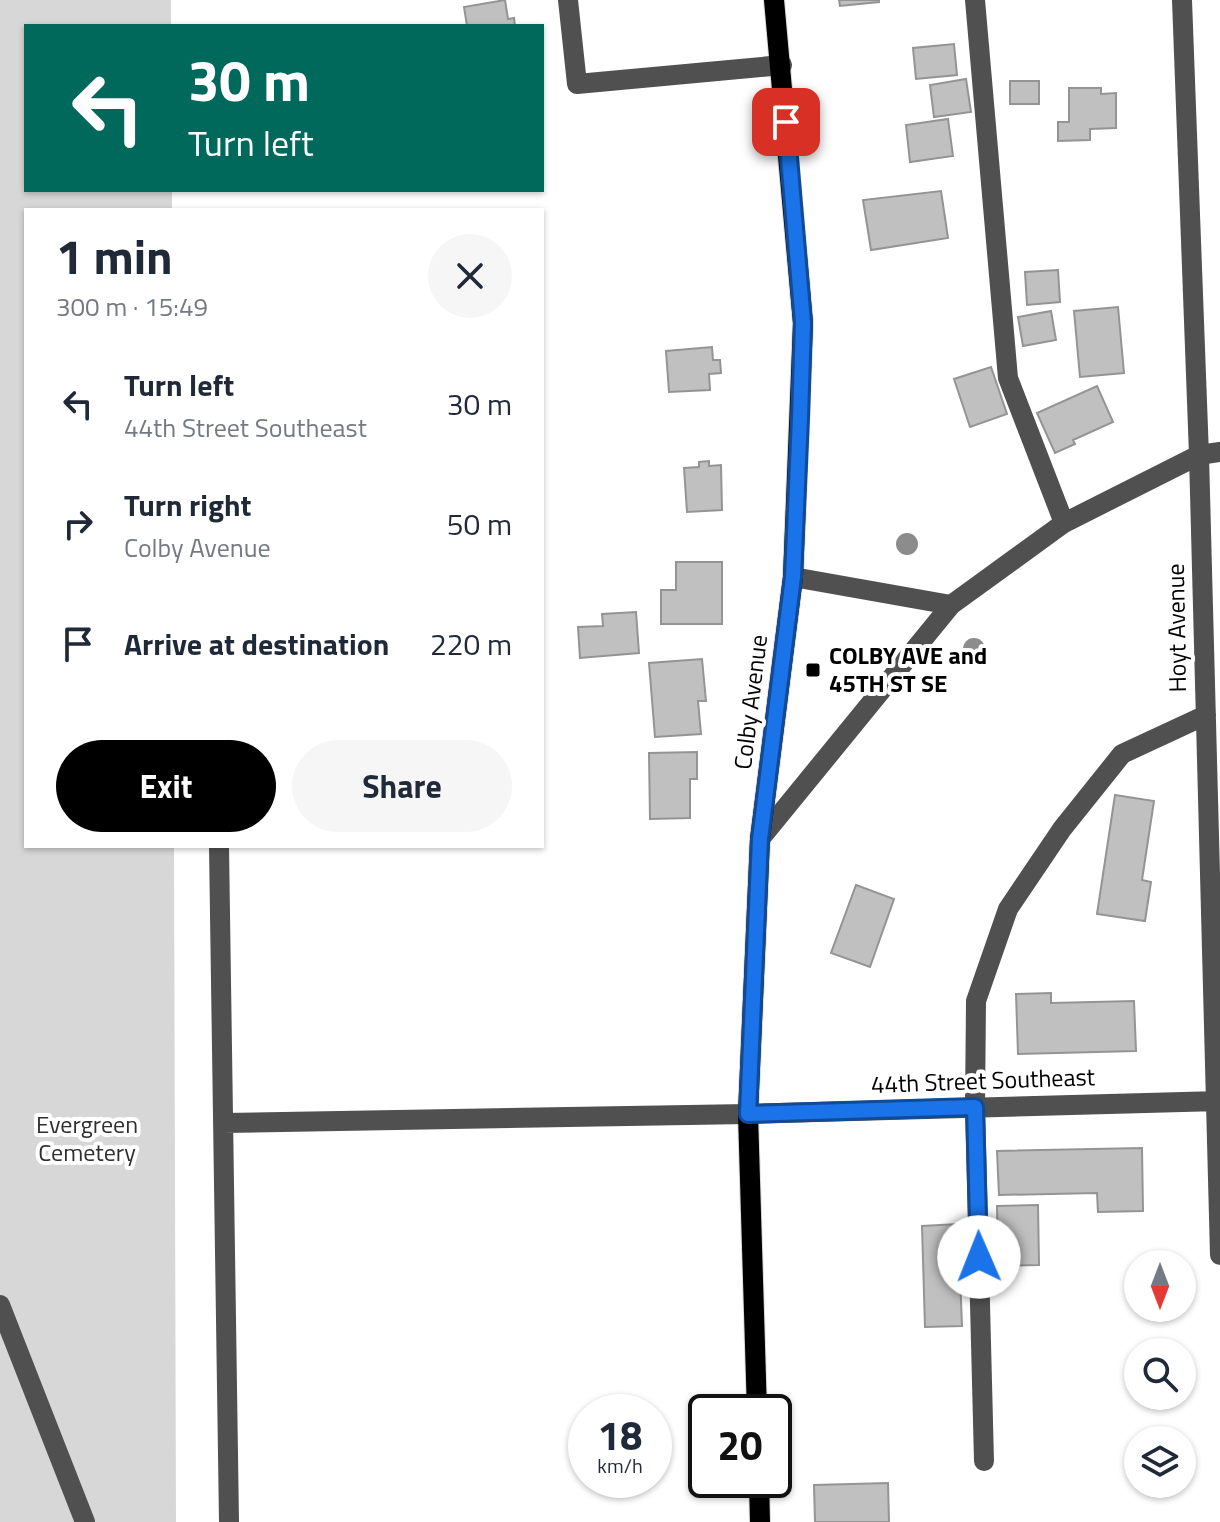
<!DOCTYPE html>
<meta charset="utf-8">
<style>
body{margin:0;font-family:"Titillium Web",sans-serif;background:#f6f6f7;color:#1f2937;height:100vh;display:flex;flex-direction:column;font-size:30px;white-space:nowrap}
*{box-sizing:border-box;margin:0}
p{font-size:26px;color:#747a83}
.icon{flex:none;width:44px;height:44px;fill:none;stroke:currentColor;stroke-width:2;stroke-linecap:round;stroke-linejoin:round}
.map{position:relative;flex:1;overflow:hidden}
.sheet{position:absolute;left:24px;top:208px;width:520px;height:640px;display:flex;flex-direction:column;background:#fff;border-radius:0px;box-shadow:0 2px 6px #0004}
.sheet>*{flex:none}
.top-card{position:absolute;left:24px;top:24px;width:520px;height:168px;border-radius:0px;box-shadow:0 2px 6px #0004;background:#00695c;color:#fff;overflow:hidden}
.needle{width:52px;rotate:180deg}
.buttons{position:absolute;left:1124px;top:1250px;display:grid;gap:16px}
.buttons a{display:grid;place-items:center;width:72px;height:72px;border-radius:50%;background:#fff;box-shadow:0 2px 6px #0004;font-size:40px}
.speed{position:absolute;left:568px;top:1394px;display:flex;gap:16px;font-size:40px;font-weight:700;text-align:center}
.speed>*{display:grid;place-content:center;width:104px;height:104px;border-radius:50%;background:#fff;box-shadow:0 2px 6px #0004;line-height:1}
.speed small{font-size:20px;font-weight:400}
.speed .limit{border:4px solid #111;border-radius:12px;background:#fff;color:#111}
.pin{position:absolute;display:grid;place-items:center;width:68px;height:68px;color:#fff;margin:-34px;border-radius:16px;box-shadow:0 4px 12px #0006}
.me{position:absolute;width:88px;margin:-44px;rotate:359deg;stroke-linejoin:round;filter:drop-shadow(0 0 6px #0008)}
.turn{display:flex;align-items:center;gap:28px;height:168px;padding:0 32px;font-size:36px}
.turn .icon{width:104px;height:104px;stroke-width:2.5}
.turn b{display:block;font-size:56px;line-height:68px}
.round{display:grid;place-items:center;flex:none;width:84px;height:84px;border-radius:42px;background:#f6f6f7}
.overview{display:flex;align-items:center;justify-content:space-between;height:136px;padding:0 32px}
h1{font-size:48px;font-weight:700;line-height:60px}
.button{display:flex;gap:16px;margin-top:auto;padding:16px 32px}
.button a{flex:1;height:92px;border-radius:48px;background:#000;color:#fff;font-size:32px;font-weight:700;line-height:92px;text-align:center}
.button a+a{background:#f6f6f7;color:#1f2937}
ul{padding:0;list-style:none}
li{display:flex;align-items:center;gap:24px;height:120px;padding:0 32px}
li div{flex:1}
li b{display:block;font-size:30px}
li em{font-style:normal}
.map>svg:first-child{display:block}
.green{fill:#d7d7d7}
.building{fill:#c0c0c0;stroke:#949494;stroke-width:2}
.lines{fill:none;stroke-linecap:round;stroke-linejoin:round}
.major-casing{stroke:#dbdbdb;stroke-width:22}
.minor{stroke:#505050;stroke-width:20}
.major{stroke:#000;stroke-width:20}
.tree{fill:#8c8c8c}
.route-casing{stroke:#114b97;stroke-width:20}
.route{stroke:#1a73e8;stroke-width:14}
.poi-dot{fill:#000;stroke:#fff;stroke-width:3}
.labels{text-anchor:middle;stroke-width:8;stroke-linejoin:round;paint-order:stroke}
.street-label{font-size:24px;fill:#000;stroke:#fff}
.poi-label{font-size:24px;font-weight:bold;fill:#000;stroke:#fff;text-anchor:start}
.park-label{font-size:24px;fill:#2e2e2e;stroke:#fff}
</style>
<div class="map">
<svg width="1220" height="1522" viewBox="0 0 1220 1522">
<rect width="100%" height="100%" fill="#fff"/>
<path class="green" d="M 0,0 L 171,0 L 171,26 L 26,26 L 26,190 L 172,190 L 172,210 L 26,210 L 26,846 L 174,846 L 176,1522 L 0,1522 Z"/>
<path class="building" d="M 505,0 L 508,19 L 514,18 L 515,26 L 467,26 L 464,7 Z
M 839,0 L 879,0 L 879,2 L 840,6 Z
M 954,44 L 957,75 L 916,79 L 913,48 Z
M 966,79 L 971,112 L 934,117 L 930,85 Z
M 1010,81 L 1039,81 L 1039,104 L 1010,104 Z
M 1069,88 L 1101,88 L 1101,94 L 1116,93 L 1116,128 L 1090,129 L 1090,140 L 1058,141 L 1058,122 L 1069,122 Z
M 948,119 L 953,156 L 910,162 L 906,125 Z
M 941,191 L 948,238 L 871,250 L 863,200 Z
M 1058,270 L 1060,302 L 1027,305 L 1025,272 Z
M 1118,307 L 1124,373 L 1080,377 L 1074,311 Z
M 1051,311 L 1056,340 L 1023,346 L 1018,317 Z
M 712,347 L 713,360 L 720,360 L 721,373 L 709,374 L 710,390 L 669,392 L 666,351 Z
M 991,367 L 1007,414 L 970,427 L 954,379 Z
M 1097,386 L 1113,422 L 1073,440 L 1075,444 L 1055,453 L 1037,413 Z
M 709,461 L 709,466 L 721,465 L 722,510 L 687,512 L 684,468 L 699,467 L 699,462 Z
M 676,562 L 722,562 L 722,624 L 661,624 L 661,590 L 676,590 Z
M 636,612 L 639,653 L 580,658 L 578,627 L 603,626 L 602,614 Z
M 702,659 L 706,701 L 698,701 L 701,734 L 655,737 L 649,663 Z
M 697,752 L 697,779 L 690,779 L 690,818 L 650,819 L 649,753 Z
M 1115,795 L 1154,801 L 1142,880 L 1151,882 L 1145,921 L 1097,914 Z
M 856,885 L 894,899 L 870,967 L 831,953 Z
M 1051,993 L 1051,1003 L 1134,1001 L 1136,1051 L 1018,1054 L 1016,994 Z
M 1142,1148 L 1143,1211 L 1098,1212 L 1097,1193 L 999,1195 L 997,1151 Z
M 1038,1205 L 1039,1265 L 998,1266 L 997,1206 Z
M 958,1224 L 962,1326 L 925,1327 L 922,1226 Z
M 888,1483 L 889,1522 L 815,1522 L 814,1485 Z"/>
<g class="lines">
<g class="major-casing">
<path id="major" d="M 757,1412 L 748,1114 L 760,839 L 793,577 L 803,323 L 774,0
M 759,1480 L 760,1522"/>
</g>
<path class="minor" d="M 568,0 L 577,84 L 782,65
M 975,0 L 1008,378 L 1064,523
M 1182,0 L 1199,455 L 1220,1255
M 793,577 L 951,605
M 760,839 L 951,605 L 1064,523 L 1199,455 L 1220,452
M 219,846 L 229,1522
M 223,1123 L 748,1114 L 1220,1101
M 0,1305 L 85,1522
M 984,1461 L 975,1107 L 976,1001 L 1008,909 L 1062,829 L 1122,754 L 1206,715"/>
<use href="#major" class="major"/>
</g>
<g class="tree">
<circle cx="907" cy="544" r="11"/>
<circle cx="974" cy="649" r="11"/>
</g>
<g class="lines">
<g class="route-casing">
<path id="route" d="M 786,122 L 803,323 L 800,418 L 793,577 L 760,839 L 748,1114 L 975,1107 L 979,1257"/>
</g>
<use href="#route" class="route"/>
</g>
<rect class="poi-dot" x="805" y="662" width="16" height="16" rx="4"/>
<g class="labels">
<g class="street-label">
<text transform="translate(1177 628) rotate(-91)" y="8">Hoyt Avenue</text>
<text transform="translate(751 702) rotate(-83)" y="8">Colby Avenue</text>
<text transform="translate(983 1081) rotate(-2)" y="8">44th Street Southeast</text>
</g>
<g class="poi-label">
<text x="829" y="664">COLBY AVE and<tspan x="829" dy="28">45TH ST SE</tspan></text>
</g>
<g class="park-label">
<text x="87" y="1133">Evergreen<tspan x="87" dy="28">Cemetery</tspan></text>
</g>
</g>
</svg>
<div class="buttons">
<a><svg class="needle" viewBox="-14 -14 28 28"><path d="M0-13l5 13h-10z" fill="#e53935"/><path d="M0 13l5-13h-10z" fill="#747a83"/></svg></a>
<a><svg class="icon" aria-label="search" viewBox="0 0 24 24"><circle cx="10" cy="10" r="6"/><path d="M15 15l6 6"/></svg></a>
<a><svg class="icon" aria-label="layers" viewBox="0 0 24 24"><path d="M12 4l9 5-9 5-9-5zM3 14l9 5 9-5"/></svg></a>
</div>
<div class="speed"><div>18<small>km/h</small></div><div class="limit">20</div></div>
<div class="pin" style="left:786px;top:122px;background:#d93025"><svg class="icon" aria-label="arrive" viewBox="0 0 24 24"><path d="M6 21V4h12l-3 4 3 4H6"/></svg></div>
<svg class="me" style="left:979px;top:1257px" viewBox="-20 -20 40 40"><circle r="19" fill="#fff"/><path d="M0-13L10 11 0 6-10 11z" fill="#1a73e8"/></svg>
<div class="top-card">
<div class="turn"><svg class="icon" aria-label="left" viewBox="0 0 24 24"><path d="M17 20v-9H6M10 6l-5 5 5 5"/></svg><div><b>30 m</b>Turn left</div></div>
</div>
<section class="sheet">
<div class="overview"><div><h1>1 min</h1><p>300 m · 15:49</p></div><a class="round"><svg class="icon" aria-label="close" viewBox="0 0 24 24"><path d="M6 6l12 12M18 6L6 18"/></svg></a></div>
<ul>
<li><svg class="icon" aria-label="left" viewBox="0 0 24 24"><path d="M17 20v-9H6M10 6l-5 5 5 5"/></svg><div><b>Turn left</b><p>44th Street Southeast</p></div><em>30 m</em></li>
<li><svg class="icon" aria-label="right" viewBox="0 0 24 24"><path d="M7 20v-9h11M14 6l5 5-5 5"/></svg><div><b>Turn right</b><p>Colby Avenue</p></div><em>50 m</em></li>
<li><svg class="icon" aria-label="arrive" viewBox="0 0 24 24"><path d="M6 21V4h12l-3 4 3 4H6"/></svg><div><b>Arrive at destination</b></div><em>220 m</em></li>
</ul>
<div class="button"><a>Exit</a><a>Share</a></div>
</section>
</div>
